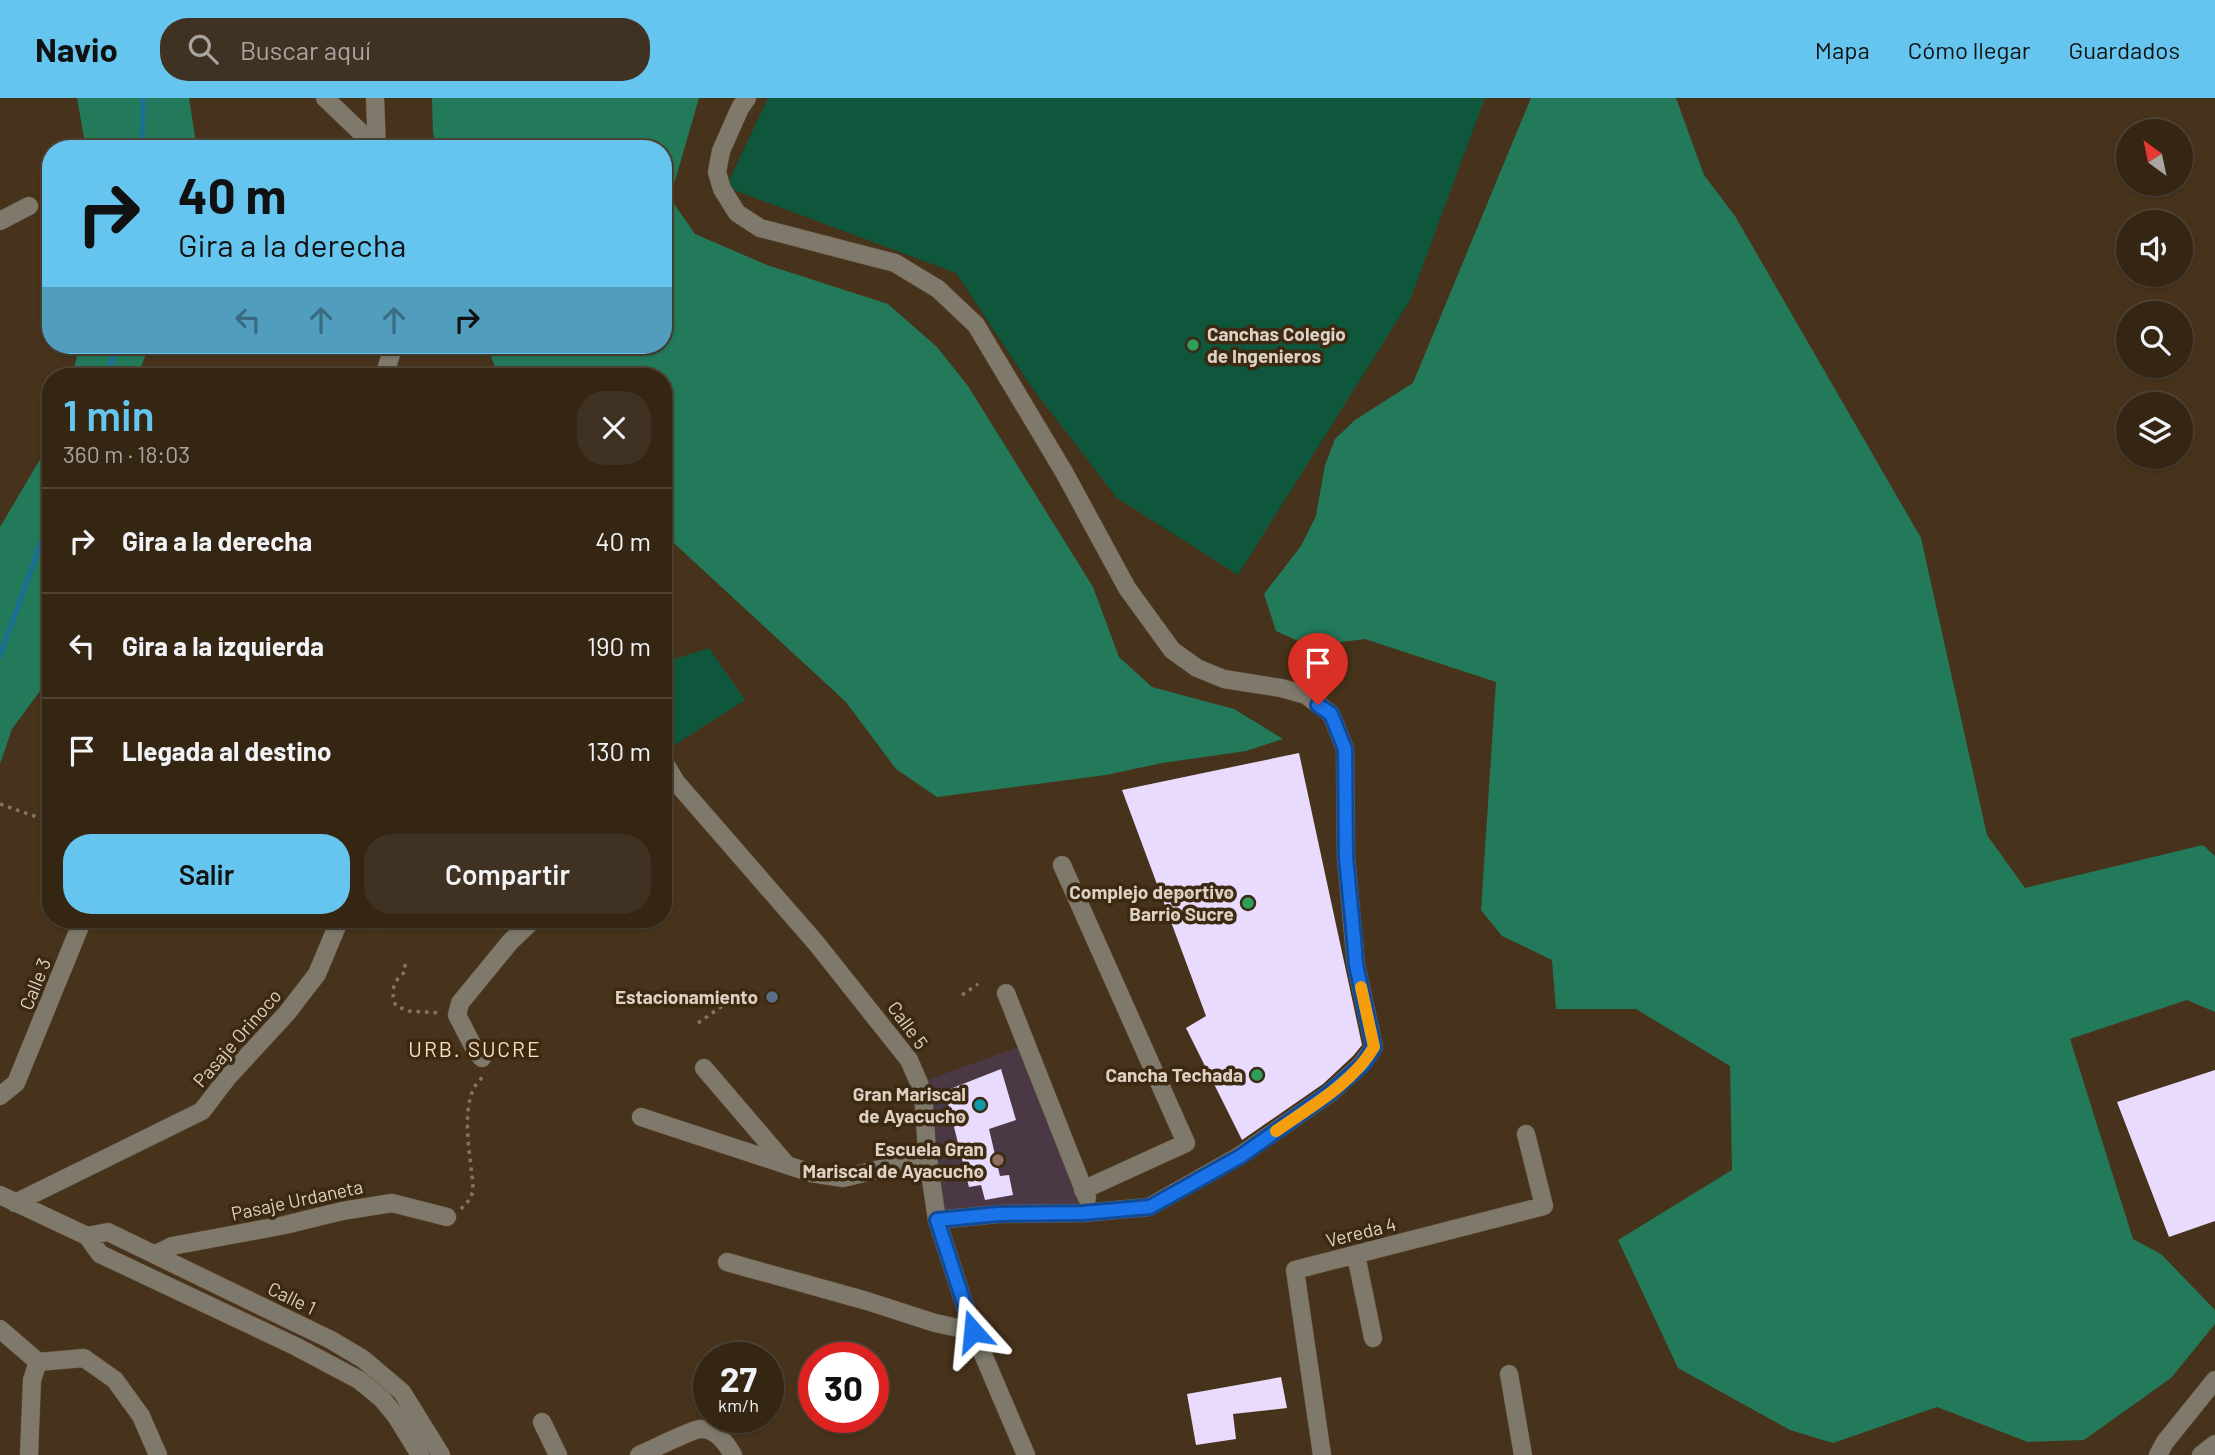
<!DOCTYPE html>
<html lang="es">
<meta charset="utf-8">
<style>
body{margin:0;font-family:Barlow,sans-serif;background:#403222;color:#f1f3f6;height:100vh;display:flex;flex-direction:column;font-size:26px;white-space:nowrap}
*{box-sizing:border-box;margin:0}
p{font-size:23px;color:#aaa5a0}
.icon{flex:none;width:38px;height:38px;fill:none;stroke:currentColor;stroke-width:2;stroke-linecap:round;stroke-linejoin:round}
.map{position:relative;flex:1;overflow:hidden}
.drawer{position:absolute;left:42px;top:270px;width:630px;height:560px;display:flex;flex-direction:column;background:#352614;border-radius:28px;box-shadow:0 2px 5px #0004,0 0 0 2px #4f4334}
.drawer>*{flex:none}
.guide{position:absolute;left:42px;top:42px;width:630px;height:214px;border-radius:28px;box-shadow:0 2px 5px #0004,0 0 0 2px #4f4334;background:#65c5ee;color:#111;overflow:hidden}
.needle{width:46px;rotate:327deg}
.buttons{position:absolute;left:2116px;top:21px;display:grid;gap:14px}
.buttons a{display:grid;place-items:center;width:77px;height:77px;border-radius:50%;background:#352614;box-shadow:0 2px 5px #0004,0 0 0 2px #4f4334;font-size:35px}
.speed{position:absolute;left:693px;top:1244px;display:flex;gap:14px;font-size:35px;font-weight:700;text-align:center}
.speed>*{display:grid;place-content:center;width:91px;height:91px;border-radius:50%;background:#352614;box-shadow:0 2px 5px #0004,0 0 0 2px #4f4334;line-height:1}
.speed small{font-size:18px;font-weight:400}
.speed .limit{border:10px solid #d22;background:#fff;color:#111}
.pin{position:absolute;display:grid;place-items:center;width:60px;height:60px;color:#fff;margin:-72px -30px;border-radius:50% 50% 50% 0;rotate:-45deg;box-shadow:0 0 7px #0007}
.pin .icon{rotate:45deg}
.me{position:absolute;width:77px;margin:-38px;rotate:342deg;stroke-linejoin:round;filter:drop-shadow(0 0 5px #0008)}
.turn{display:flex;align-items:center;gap:24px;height:147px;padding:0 21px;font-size:32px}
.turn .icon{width:91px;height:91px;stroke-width:2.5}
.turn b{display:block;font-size:49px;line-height:60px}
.lanes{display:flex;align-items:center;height:66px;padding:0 21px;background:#0003;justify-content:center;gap:35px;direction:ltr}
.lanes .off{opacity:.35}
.round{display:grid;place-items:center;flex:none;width:74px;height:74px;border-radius:28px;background:#403222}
.head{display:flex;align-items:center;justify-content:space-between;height:119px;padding:0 21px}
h1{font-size:42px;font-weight:600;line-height:52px;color:#65c5ee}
.action{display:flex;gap:14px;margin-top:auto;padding:14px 21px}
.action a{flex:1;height:80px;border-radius:28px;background:#65c5ee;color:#111;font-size:28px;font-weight:600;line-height:80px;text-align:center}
.action a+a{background:#403222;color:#f1f3f6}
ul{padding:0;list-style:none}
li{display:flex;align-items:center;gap:21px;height:105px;padding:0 21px;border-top:2px solid #4f4334}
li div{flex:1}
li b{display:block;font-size:26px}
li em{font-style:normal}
header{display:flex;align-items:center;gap:42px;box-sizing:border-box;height:98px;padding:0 35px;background:#65c5ee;color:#111}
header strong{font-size:33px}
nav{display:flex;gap:38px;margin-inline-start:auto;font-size:24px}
.search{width:490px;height:63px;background:#403222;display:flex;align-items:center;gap:18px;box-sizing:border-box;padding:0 24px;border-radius:28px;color:#aaa5a0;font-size:26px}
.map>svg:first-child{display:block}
.education{fill:#4a3944}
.green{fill:#0e573d}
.forest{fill:#237a5a}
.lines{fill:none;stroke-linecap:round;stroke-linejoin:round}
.stream{stroke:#1b6f95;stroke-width:5}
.building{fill:#e9dbfe}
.minor-casing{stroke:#624f39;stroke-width:19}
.path{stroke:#847460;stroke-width:3.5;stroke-dasharray:3.5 5;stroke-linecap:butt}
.minor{stroke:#7e796b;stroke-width:18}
.route-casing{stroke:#114b97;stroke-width:18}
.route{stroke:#1a73e8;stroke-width:12}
.slow{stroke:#f59e0b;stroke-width:12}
.leisure-dot{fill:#2e9e5b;stroke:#3c2911;stroke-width:2.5}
.service-dot{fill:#5c6f8a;stroke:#3c2911;stroke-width:2.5}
.culture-dot{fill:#0f9aa8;stroke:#3c2911;stroke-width:2.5}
.education-dot{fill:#8d6e63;stroke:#3c2911;stroke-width:2.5}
.labels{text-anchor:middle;stroke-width:7;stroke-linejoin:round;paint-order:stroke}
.poi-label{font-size:19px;font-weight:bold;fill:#ddd1c3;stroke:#3c2911;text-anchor:end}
.street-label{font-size:19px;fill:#ddd1c3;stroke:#3c2911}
.neighbourhood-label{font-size:21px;letter-spacing:2px;fill:#f9dfc3;stroke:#3c2911}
</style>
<header>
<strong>Navio</strong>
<div class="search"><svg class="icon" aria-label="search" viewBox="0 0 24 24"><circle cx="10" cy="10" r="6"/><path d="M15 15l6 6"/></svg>Buscar aquí</div>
<nav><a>Mapa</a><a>Cómo llegar</a><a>Guardados</a></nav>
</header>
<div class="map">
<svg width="2215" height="1357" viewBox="0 0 2215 1357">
<rect width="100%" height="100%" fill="#47331b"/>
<path class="education" d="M 1026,946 L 1083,1115 L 937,1122 L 919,985 Z"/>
<path class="green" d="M 768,0 L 1485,0 L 1410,202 L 1238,477 L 1117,400 L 1033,291 L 956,175 L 726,89 Z
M 709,550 L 745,602 L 668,651 L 663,645 L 663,578 L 672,562 Z"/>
<path class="forest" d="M 77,0 L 189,0 L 197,51 L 86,51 Z
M 432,0 L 699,0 L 670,100 L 695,136 L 767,167 L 888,206 L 937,249 L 968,288 L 1093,489 L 1119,559 L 1152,589 L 1234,611 L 1283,641 L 1246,653 L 1162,665 L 1106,677 L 937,699 L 896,671 L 846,604 L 663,435 L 663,278 L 498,278 L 487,247 L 663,247 L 663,51 L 437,51 L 433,35 Z
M 1531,0 L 1676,0 L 1704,77 L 1735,118 L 1921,440 L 1987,737 L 2025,790 L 2203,747 L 2215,758 L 2215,914 L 2187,902 L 2070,941 L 2133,1141 L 2161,1156 L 2215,1212 L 2215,1226 L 2171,1280 L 2084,1342 L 2028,1344 L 1937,1309 L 1833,1345 L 1790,1332 L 1678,1270 L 1618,1142 L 1732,1072 L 1730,968 L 1636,911 L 1556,911 L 1552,862 L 1502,838 L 1481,812 L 1496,584 L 1365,541 L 1309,548 L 1276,533 L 1264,496 L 1301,448 L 1316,418 L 1325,367 L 1335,341 L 1355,322 L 1413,285 Z
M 80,247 L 150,247 L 137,278 L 72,278 Z
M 51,343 L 51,578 L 12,631 L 0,666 L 0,429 Z"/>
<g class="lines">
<path class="stream" d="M 142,51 L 143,0
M 108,278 L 116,247
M 0,558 L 51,417"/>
</g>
<path class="building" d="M 1299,655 L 1362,947 L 1353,958 L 1323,986 L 1242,1042 L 1186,930 L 1206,918 L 1122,692 Z
M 1001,971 L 1016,1022 L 989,1031 L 1000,1078 L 1009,1077 L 1013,1097 L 985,1102 L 981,1087 L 969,1089 L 945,993 Z
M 2215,972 L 2215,1123 L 2169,1139 L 2117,1004 Z
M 1281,1279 L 1287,1310 L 1233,1316 L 1236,1341 L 1196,1347 L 1187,1296 Z"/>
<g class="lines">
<g class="minor-casing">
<path id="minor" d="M 325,0 L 377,50
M 375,0 L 377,51
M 747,0 L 740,10 L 721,53 L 717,74 L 722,91 L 737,115 L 760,130 L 895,165 L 938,191 L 976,227 L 1064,374 L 1127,490 L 1172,552 L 1197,570 L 1224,581 L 1281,590 L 1306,597 L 1331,616 L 1345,651 L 1346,760 L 1356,867 L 1374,949 L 1362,966 L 1330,995 L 1241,1057 L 1149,1109 L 1083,1115 L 998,1116 L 937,1122
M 0,123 L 29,108
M 384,278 L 394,247
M 663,662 L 676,684 L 816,845 L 909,962 L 919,985 L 924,1008 L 927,1054 L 937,1122 L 973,1233 L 1026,1357
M 1062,767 L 1186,1045 L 1083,1092
M 361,821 L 377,823
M 1006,895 L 1087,1100
M 482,960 L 475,952 L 457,917 L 460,905 L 510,844 L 534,821
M 704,970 L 786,1066
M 0,998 L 16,985 L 83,821
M 641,1019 L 811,1075 L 843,1080 L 901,1066 L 927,1054
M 0,1097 L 87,1138 L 100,1156 L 295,1248 L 359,1282 L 382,1301 L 396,1318 L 420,1357
M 15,1105 L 202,1013 L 228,979 L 287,915 L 317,876 L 340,821
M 87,1138 L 108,1134 L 331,1242 L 363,1261 L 402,1294 L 441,1357
M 156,1156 L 172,1148 L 285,1127 L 342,1113 L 392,1105 L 447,1119
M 1356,1157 L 1373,1240
M 727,1164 L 867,1203 L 935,1225 L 973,1233
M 0,1231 L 38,1264 L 84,1260 L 115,1282 L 141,1318 L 158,1357
M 1509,1276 L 1523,1357
M 542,1324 L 558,1357
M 29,1357 L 32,1282 L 38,1264
M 639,1357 C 651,1352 691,1332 700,1331 C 716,1330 726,1345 733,1357
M 1322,1357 L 1295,1172 L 1544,1108 L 1526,1036
M 2158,1357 L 2165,1344 L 2215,1282
M 2201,1357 L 2215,1346"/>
</g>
<path class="path" d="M 0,706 L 51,724
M 405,866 L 405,874 C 393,883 390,894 396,908 L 409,913 L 441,915
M 962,897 L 978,886
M 698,925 L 728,904
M 461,1111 L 471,1100 L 473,1091 C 472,1061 455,995 486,977"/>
<use href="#minor" class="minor"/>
</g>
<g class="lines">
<g class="route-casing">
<path id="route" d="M 973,1233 L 937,1122 L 998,1116 L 1083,1115 L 1150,1109 L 1241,1058 L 1330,995 L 1363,966 L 1374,949 L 1356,867 L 1354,841 L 1346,760 L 1345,651 L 1331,616 L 1318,607"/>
</g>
<use href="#route" class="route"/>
<path class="slow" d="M 1276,1033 C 1310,1009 1352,986 1374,949 L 1361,889"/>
</g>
<g class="leisure-dot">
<circle cx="1193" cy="247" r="7"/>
<circle cx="1248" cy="805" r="7"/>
<circle cx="1257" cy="977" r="7"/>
</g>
<circle class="service-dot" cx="772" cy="899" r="7"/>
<circle class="culture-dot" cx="980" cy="1007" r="7"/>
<circle class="education-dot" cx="998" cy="1062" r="7"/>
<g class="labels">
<g class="poi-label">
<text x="1207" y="243" text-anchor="start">Canchas Colegio<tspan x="1207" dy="22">de Ingenieros</tspan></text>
<text x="1234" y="801">Complejo deportivo<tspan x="1234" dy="22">Barrio Sucre</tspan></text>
<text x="758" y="906">Estacionamiento</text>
<text x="1243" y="984">Cancha Techada</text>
<text x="966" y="1003">Gran Mariscal<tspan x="966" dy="22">de Ayacucho</tspan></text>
<text x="984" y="1058">Escuela Gran<tspan x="984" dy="22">Mariscal de Ayacucho</tspan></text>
</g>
<g class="street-label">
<text transform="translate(35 886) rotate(-68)" y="7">Calle 3</text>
<text transform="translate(908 927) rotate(54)" y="7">Calle 5</text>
<text transform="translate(237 940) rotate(-49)" y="7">Pasaje Orinoco</text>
<text transform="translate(297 1102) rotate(-12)" y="7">Pasaje Urdaneta</text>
<text transform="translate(1361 1134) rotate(-14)" y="7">Vereda 4</text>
<text transform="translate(292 1200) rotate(26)" y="7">Calle 1</text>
</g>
<g class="neighbourhood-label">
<text x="475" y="959">URB. SUCRE</text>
</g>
</g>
</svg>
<div class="buttons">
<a><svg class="needle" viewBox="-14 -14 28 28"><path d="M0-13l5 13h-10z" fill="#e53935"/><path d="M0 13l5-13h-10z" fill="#aaa5a0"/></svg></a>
<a><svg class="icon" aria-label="sound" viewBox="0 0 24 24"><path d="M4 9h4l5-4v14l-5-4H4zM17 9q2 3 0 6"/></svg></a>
<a><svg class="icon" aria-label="search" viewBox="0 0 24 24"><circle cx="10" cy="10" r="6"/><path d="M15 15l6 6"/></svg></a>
<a><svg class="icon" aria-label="layers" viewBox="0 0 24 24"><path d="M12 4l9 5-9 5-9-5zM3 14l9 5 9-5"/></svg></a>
</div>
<div class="speed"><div>27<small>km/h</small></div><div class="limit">30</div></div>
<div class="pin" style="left:1318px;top:607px;background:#d93025"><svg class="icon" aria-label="arrive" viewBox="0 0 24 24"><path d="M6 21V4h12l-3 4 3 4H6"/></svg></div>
<svg class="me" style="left:973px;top:1233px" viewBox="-20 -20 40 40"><path d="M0-17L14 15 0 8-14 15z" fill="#1a73e8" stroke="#fff" stroke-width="4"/></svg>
<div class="guide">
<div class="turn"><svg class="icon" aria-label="right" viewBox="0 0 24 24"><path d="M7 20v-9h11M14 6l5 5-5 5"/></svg><div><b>40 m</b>Gira a la derecha</div></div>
<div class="lanes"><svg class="icon off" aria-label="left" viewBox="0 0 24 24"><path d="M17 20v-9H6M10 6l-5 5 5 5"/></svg><svg class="icon off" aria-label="ahead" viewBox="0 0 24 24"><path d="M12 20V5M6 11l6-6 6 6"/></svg><svg class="icon off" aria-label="ahead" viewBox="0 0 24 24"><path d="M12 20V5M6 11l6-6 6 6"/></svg><svg class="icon" aria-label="right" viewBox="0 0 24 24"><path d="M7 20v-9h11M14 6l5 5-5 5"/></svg></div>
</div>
<section class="drawer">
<div class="head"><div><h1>1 min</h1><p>360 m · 18:03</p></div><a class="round"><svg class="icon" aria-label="close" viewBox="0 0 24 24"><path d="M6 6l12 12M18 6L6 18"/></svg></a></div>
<ul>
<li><svg class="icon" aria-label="right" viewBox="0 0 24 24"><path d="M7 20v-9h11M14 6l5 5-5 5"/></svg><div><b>Gira a la derecha</b></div><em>40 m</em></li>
<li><svg class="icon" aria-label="left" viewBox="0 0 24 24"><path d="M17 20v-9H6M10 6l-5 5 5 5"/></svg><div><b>Gira a la izquierda</b></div><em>190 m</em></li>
<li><svg class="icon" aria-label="arrive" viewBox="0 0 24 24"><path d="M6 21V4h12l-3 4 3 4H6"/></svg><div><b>Llegada al destino</b></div><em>130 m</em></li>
</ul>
<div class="action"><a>Salir</a><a>Compartir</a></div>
</section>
</div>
